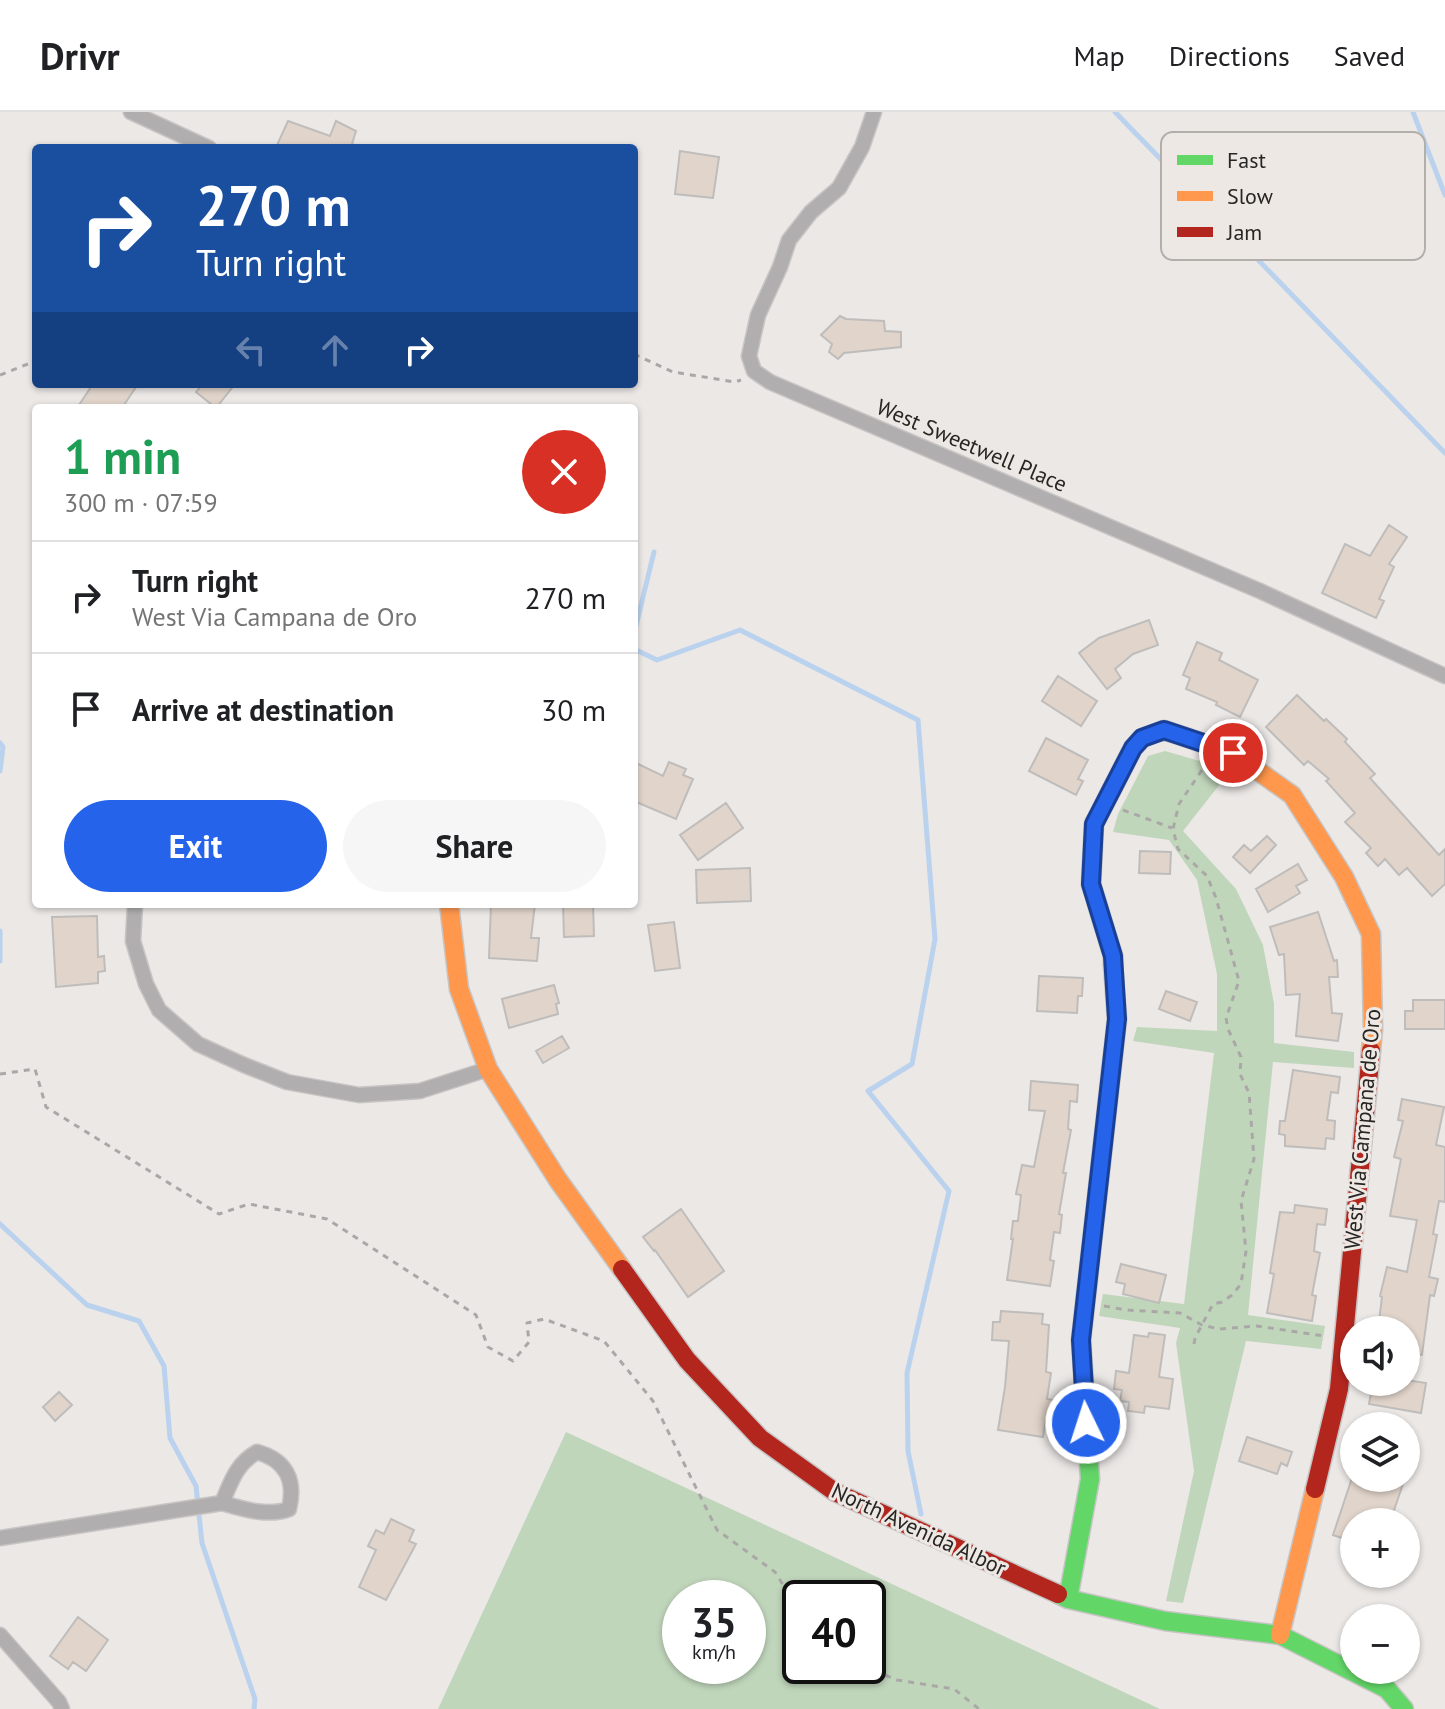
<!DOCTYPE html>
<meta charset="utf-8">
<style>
body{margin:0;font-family:"PT Sans",sans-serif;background:#f6f6f6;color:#202124;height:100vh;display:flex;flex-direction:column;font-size:30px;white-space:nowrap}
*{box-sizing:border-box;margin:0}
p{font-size:26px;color:#757577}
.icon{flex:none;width:44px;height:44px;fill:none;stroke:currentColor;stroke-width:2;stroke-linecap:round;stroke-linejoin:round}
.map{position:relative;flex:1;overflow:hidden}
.side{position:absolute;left:32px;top:292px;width:606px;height:504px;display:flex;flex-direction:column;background:#fff;border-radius:8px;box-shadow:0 2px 6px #0004}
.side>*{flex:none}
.guide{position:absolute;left:32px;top:32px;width:606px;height:244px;border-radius:8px;box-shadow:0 2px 6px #0004;background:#1a4fa0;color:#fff;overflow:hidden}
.tools{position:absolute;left:1340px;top:1204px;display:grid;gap:16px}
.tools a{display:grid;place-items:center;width:80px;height:80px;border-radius:50%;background:#fff;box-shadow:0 2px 6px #0004;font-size:40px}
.speed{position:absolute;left:662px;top:1468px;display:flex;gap:16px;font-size:40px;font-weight:700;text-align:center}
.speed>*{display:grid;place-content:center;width:104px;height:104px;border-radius:50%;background:#fff;box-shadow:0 2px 6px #0004;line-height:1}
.speed small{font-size:20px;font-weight:400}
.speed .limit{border:4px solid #111;border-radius:12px;background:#fff;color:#111}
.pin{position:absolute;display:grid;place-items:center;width:68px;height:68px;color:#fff;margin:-34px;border:4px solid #fff;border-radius:50%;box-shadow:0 2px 8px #0007}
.me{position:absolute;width:88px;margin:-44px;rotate:356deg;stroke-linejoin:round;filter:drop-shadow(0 0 6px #0008)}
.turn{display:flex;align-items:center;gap:28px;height:168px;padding:0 32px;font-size:36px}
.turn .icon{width:104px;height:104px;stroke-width:2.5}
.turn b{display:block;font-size:56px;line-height:68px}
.lanes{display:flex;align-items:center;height:76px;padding:0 32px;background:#0003;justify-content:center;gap:40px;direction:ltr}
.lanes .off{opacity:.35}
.round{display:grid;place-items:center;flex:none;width:84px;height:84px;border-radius:42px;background:#f6f6f6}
.summary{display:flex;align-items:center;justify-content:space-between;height:136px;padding:0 32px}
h1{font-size:48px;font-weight:800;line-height:60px;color:#1e9e55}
.action{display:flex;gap:16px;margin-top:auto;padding:16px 32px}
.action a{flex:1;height:92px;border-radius:48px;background:#2563eb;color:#fff;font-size:32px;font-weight:800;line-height:92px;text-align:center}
.action a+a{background:#f6f6f6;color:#202124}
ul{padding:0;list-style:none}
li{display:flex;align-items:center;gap:24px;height:112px;padding:0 32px;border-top:2px solid #e0e0e0}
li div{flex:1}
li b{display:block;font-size:30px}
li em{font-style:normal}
header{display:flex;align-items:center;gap:48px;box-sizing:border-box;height:112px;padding:0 40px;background:#fff;border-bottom:2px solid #e0e0e0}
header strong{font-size:38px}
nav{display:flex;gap:44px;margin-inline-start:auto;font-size:28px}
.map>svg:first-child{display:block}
.green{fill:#c0d6bb;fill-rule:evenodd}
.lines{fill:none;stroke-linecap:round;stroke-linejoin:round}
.stream{stroke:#bbd2ee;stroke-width:5}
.building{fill:#e1d4ca;stroke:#bfbdbb;stroke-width:2}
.street-casing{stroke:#c7c5c4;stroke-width:17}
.fast-casing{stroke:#c7c5c4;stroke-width:21}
.slow-casing{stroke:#c7c5c4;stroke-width:21}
.jam-casing{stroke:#c7c5c4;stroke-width:21}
.path{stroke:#aaa8a7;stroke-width:3;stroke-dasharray:6 6;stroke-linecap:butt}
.street{stroke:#b0aeae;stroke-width:14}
.fast{stroke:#63d668;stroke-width:18}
.slow{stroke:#ff974d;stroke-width:18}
.jam{stroke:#b3261e;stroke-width:18}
.route-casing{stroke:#184099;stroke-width:20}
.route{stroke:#2563eb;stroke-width:14}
.labels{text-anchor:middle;stroke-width:6;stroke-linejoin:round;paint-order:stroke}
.street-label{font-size:22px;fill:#282624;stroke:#ede8e4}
.key{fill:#ede8e4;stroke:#b2aeaa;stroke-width:2}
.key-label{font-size:22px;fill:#282624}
</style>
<header>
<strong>Drivr</strong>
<nav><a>Map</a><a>Directions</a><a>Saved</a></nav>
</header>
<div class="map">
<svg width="1445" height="1597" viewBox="0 0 1445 1597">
<rect width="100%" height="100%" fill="#ebe8e6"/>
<path class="green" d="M 1165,639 L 1231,658 L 1183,719 L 1236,777 L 1263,833 L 1274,892 L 1274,931 L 1354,940 L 1354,956 L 1273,950 L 1248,1203 L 1325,1214 L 1321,1237 L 1246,1229 L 1183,1491 L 1166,1489 L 1194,1359 L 1176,1231 L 1180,1216 L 1099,1204 L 1103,1182 L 1184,1192 L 1214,941 L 1133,929 L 1137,915 L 1217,919 L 1217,862 L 1197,768 L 1169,728 L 1113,720 L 1118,702 L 1148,644 Z
M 566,1320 L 1160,1597 L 438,1597 ZM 680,1486 L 748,1486 L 748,1554 L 680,1554 ZM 800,1486 L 868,1486 L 868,1554 L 800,1554 Z"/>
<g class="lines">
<path class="stream" d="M 1115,0 L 1445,341
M 1413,0 L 1445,83
M 634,522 L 654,440
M 634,537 L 657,548 L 740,518 L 918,608 L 935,827 L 912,952 L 868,979 L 949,1079 L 907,1261 L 908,1339 L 921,1402
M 0,631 L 3,635 L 0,659
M 0,819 L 0,849
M 0,1112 L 87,1193 L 139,1209 L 164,1254 L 170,1326 L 196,1374 L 202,1431 L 255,1587 L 254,1597"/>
</g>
<path class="building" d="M 288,9 L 330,24 L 336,9 L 356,19 L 352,32 L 358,34 L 358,36 L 287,36 L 277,33 Z
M 680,39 L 719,45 L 713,86 L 675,82 Z
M 840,204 L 846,207 L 884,209 L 885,219 L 901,220 L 901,235 L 844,241 L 838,247 L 829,240 L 832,232 L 821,223 Z
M 93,272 L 138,272 L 122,296 L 77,296 Z
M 203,272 L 235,272 L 216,296 L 196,280 Z
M 1389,413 L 1407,425 L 1389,452 L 1394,455 L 1379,487 L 1384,489 L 1376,506 L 1322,481 L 1345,432 L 1370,444 Z
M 1149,508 L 1158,533 L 1133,542 L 1115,557 L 1121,566 L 1107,577 L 1079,541 L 1099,526 Z
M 1197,530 L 1222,541 L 1219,548 L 1258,568 L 1240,605 L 1216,593 L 1217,590 L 1186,577 L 1190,566 L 1183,563 Z
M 1058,564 L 1097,589 L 1081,614 L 1042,589 Z
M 1297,583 L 1324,609 L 1326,607 L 1347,627 L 1345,630 L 1375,662 L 1370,666 L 1439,743 L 1445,737 L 1445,772 L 1432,784 L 1407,756 L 1399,763 L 1385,747 L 1378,754 L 1366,741 L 1371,736 L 1345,710 L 1355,701 L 1326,669 L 1329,667 L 1308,649 L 1304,653 L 1266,615 Z
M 1046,626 L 1088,648 L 1078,667 L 1083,669 L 1076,683 L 1029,659 Z
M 634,650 L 663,664 L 669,650 L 686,657 L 683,663 L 693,667 L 676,707 L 634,689 Z
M 726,691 L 743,716 L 698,748 L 680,723 Z
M 1267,724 L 1276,733 L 1250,761 L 1233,745 L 1244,733 L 1251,739 Z
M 1140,739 L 1171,740 L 1170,762 L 1139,761 Z
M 1298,752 L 1307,768 L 1296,774 L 1300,781 L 1268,800 L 1256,777 Z
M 750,756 L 751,789 L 697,791 L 696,758 Z
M 491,792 L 535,792 L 531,826 L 539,826 L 537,849 L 489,846 Z
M 563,792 L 593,792 L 594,824 L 564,825 Z
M 1318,800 L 1334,849 L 1337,848 L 1338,865 L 1329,865 L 1332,901 L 1342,902 L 1338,929 L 1296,924 L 1300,882 L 1286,883 L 1284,842 L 1279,843 L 1270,815 Z
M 97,804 L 98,845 L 104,844 L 105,859 L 98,860 L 98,871 L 56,875 L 52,805 Z
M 674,810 L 680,856 L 655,859 L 648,813 Z
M 1039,864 L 1083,866 L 1082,884 L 1078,884 L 1077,901 L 1037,899 Z
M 554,873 L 559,891 L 556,892 L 558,902 L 509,916 L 502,887 Z
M 1166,879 L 1197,890 L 1190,909 L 1159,897 Z
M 1413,888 L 1445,888 L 1445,917 L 1405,917 L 1405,899 L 1413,899 Z
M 562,924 L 569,936 L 543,951 L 536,939 Z
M 1293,958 L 1340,965 L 1338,981 L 1331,980 L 1327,1008 L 1335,1009 L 1334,1027 L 1326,1026 L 1325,1037 L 1285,1034 L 1285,1023 L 1279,1022 L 1280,1009 L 1285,1009 Z
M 1031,969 L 1078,973 L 1077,990 L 1070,989 L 1068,1017 L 1071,1018 L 1063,1061 L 1066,1061 L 1059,1102 L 1062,1103 L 1060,1121 L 1054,1120 L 1050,1148 L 1054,1149 L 1050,1174 L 1007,1168 L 1013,1127 L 1011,1127 L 1013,1109 L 1018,1109 L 1021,1083 L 1016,1082 L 1022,1053 L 1034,1055 L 1045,999 L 1029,998 Z
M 1402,987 L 1444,995 L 1436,1033 L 1445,1035 L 1445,1090 L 1439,1089 L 1433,1122 L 1437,1123 L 1429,1165 L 1438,1167 L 1434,1184 L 1430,1183 L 1422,1243 L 1406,1241 L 1406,1218 L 1378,1218 L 1382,1185 L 1380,1184 L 1387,1155 L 1407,1160 L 1417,1108 L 1390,1104 L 1401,1047 L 1394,1045 L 1403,1009 L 1398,1008 Z
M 1295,1093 L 1327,1097 L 1325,1113 L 1317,1112 L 1314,1139 L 1320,1141 L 1312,1183 L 1316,1184 L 1312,1209 L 1267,1201 L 1274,1162 L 1270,1161 L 1280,1100 L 1294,1101 Z
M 681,1097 L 724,1159 L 688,1185 L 655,1138 L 654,1139 L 643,1125 Z
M 1121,1152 L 1166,1163 L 1159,1191 L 1123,1182 L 1125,1172 L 1116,1170 Z
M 1001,1199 L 1043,1202 L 1042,1212 L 1049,1213 L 1046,1260 L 1051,1261 L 1047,1287 L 1053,1288 L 1050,1306 L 1046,1306 L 1043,1325 L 998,1318 L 1005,1275 L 1009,1229 L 992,1228 L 993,1210 L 1000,1210 Z
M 1149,1221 L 1165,1223 L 1159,1265 L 1173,1267 L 1169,1297 L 1145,1294 L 1144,1301 L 1128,1299 L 1129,1290 L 1120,1289 L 1122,1278 L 1114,1277 L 1116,1259 L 1129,1261 L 1134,1223 L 1148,1225 Z
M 1406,1268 L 1426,1271 L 1421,1301 L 1369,1292 L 1373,1270 L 1406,1270 Z
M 59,1280 L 72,1293 L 55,1309 L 43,1295 Z
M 1247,1325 L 1292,1340 L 1287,1354 L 1281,1351 L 1277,1362 L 1239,1349 Z
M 1352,1366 L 1405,1366 L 1390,1410 L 1354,1410 L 1354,1430 L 1333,1423 Z
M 391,1407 L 414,1418 L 409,1429 L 416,1432 L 386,1488 L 359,1475 L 376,1438 L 368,1434 L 376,1418 L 384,1422 Z
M 78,1505 L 108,1528 L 86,1559 L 73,1550 L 68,1557 L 50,1544 Z"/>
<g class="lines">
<g class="street-casing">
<path id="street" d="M 131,0 L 209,36
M 874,0 L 862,35 L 839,76 L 811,100 L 789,128 L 780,155 L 758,203 L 749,244 L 754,259 L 770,270 L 1260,479 L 1445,564
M 135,792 L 133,829 L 146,872 L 159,898 L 198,932 L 244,953 L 287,970 L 359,983 L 420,979 L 488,957
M 0,1426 L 222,1391 C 243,1397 268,1405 289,1397 C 296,1368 286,1348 257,1340 C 236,1352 231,1370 222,1391
M 0,1523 L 59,1590 L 62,1597"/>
</g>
<g class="fast-casing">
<path id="fast" d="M 1058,1482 L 1068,1487 L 1165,1509 L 1280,1523 L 1387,1577 L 1404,1597
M 1068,1487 L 1090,1367 L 1081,1228 L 1117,907 L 1113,852"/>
</g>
<g class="slow-casing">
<path id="slow" d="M 1251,654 L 1292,683 L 1344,765 L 1371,822 L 1373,917 L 1371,939
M 449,792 L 459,877 L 488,957 L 558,1068 L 622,1157
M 1280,1523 L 1315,1377"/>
</g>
<g class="jam-casing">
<path id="jam" d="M 1113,852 L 1113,844 L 1091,772 L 1094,712 L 1133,636 L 1142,626 L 1164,618 L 1233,641 L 1251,654
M 622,1157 L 687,1248 L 760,1326 L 835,1380 L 1058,1482
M 1315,1377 L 1339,1277 L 1371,939"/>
</g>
<path class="path" d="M 634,242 L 673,260 L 735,270 L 741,268
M 0,263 L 33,250 L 36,243
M 1123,698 L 1172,716
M 0,962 L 35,957 L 46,995 L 219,1102 L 249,1092 L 327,1107 L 476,1203 L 488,1235 L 513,1249 L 529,1230 L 527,1211 L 544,1207 L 604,1229 L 653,1289 L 717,1418 L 775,1460 L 800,1500
M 1104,1194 L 1126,1198 L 1180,1201 L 1202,1213 L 1219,1217 L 1257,1214 L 1324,1224
M 1194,1232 L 1195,1226 L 1213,1192 L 1222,1190 L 1232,1183 L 1241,1172 L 1246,1139 L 1241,1089 L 1254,1047 L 1249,981 L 1240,962 L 1241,945 L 1228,917 L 1226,906 L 1239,869 L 1216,786 L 1207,764 L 1178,737 L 1173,717 L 1179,692 L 1206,652
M 863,1554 L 897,1568 L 954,1577 L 979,1597"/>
<use href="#street" class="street"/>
<use href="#fast" class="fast"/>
<use href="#slow" class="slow"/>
<use href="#jam" class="jam"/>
</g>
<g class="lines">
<g class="route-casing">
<path id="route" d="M 1086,1311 L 1081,1228 L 1117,907 L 1113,844 L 1091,772 L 1094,712 L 1133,636 L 1142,626 L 1164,618 L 1233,641"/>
</g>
<use href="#route" class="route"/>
</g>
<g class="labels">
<g class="street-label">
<text transform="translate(972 333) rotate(23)" y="8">West Sweetwell Place</text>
<text transform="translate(1362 1017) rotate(-85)" y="8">West Via Campana de Oro</text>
<text transform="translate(919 1417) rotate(25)" y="8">North Avenida Albor</text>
</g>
</g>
<rect x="1161" y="20" width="264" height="128" rx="12" class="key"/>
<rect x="1177" y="43" width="36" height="10" fill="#63d668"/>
<rect x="1177" y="79" width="36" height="10" fill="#ff974d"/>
<rect x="1177" y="115" width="36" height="10" fill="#b3261e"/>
<g class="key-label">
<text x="1227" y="56">Fast</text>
<text x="1227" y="92">Slow</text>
<text x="1227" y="128">Jam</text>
</g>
</svg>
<div class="tools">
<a><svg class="icon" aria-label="sound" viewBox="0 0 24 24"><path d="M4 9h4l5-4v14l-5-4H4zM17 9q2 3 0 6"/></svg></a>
<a><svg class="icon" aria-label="layers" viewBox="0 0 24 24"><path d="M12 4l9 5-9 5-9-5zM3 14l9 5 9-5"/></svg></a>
<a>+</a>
<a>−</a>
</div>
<div class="speed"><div>35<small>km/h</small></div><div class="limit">40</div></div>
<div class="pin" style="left:1233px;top:641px;background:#d93025"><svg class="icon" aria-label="arrive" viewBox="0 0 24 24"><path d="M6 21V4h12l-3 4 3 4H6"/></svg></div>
<svg class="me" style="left:1086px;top:1311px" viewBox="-20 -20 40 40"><circle r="17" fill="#2563eb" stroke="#fff" stroke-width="3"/><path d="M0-11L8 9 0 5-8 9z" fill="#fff"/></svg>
<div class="guide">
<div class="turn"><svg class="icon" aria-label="right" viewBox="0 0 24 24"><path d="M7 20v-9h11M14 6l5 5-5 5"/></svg><div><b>270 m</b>Turn right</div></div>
<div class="lanes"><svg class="icon off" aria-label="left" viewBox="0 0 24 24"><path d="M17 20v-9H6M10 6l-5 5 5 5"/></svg><svg class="icon off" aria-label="ahead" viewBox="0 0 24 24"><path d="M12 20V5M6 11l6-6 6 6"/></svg><svg class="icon" aria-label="right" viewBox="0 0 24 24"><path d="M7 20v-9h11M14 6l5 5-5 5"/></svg></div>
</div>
<section class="side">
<div class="summary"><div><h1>1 min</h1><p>300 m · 07:59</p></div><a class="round" style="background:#d93025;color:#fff"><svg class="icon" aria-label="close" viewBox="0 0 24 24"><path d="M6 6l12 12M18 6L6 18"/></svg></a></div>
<ul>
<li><svg class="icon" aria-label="right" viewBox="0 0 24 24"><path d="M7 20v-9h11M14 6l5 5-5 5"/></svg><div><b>Turn right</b><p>West Via Campana de Oro</p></div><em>270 m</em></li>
<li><svg class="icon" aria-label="arrive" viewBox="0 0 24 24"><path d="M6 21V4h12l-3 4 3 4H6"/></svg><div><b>Arrive at destination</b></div><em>30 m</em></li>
</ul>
<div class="action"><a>Exit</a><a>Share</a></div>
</section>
</div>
